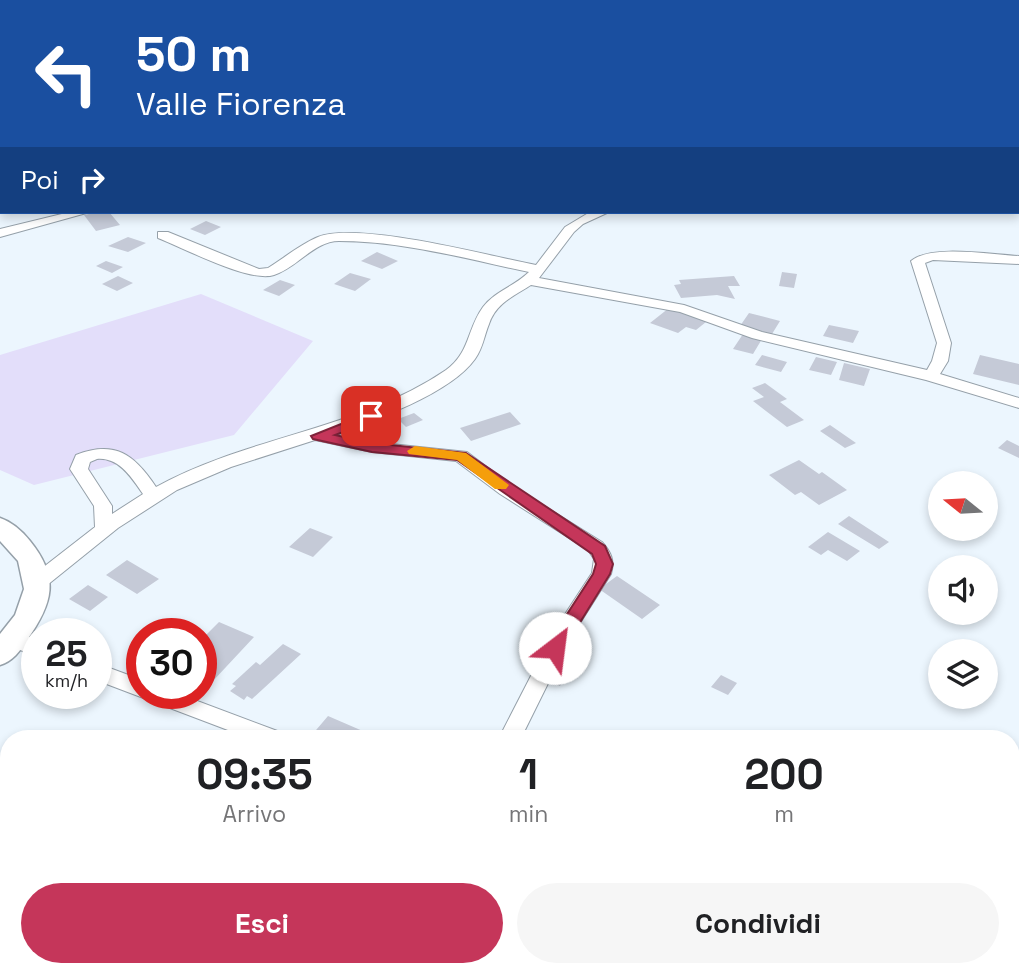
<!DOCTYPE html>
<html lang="it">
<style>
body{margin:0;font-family:"Space Grotesk",sans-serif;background:#f6f6f6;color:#202124;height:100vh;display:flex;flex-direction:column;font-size:26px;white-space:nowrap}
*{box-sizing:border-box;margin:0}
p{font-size:23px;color:#757577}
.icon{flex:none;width:38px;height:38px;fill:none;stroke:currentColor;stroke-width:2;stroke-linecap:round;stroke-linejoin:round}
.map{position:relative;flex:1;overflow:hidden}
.sheet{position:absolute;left:0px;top:730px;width:1020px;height:247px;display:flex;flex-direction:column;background:#fff;border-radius:28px 28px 0 0;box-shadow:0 4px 10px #0003}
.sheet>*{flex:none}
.guide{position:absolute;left:0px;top:0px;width:1020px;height:214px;box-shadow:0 4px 10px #0003;background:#1a4fa0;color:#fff;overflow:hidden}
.needle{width:46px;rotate:288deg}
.controls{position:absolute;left:928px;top:471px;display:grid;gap:14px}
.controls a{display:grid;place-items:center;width:70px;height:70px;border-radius:50%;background:#fff;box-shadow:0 4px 10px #0003;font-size:35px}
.speed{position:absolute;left:21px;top:618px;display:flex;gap:14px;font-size:35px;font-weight:700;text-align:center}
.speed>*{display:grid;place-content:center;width:91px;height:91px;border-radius:50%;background:#fff;box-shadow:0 4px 10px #0003;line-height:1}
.speed small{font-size:18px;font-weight:400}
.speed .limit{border:10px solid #d22;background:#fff;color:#111}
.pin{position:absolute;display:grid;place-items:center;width:60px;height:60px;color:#fff;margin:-30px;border-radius:14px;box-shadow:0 4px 10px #0006}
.me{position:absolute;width:77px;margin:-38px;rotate:30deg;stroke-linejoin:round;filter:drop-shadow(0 0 5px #0008)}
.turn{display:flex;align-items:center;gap:24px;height:147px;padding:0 21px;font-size:32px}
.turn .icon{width:91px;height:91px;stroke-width:2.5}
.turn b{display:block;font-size:49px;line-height:60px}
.then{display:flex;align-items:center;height:66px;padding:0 21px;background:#0003;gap:14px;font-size:26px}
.eta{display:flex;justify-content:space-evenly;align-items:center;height:119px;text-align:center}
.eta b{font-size:42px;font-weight:700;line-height:49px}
.cta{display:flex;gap:14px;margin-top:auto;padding:14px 21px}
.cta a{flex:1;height:80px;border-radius:42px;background:#c5365a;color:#fff;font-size:28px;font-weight:700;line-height:80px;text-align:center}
.cta a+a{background:#f6f6f6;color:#202124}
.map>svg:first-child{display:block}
.green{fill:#e3defa}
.building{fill:#c5cad7}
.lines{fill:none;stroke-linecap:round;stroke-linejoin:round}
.street-casing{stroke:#95a0a9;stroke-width:2}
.secondary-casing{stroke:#95a0a9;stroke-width:3}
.street{fill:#fff;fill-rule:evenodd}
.secondary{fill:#fff;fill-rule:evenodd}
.route{fill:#c5365a;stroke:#80233a;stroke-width:2}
.slow{fill:#f59e0b}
</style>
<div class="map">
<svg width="1019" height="976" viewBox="0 0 1019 976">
<rect width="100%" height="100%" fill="#ecf6fe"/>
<path class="green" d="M 0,0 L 627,0 L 636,2 L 2,2 L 2,10 Z
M 201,294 L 313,341 L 234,435 L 34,485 L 0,470 L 0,355 Z"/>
<path class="building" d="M 99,212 L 109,212 L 120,225 L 96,231 L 84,215 Z
M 206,221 L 221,227 L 205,235 L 190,229 Z
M 128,237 L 146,243 L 128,252 L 108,246 Z
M 377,252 L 398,261 L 382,269 L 361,261 Z
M 106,261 L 123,267 L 112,273 L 96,266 Z
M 782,272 L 797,274 L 794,288 L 779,286 Z
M 350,273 L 371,279 L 355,291 L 334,284 Z
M 118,276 L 133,283 L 117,291 L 102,284 Z
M 734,276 L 740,286 L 728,286 L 735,299 L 717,295 L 681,298 L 674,285 L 681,284 L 679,280 Z
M 280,280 L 295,285 L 279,296 L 263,290 Z
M 669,308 L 706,322 L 696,330 L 686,327 L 678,333 L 650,323 Z
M 749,313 L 780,321 L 772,334 L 740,326 Z
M 829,325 L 859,331 L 853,343 L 823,336 Z
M 743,334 L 762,339 L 753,354 L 733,349 Z
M 762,355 L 787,362 L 781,372 L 755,365 Z
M 980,355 L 1019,364 L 1019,385 L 973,374 Z
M 816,357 L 837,362 L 831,375 L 809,370 Z
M 844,363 L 870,369 L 864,386 L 839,380 Z
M 765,383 L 787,399 L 780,402 L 804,420 L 787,427 L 753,401 L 764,397 L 752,388 Z
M 510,412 L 521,424 L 471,441 L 460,428 Z
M 414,413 L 423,420 L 406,427 L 398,419 Z
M 830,425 L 856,443 L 845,448 L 820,431 Z
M 1007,440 L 1019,446 L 1019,458 L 998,448 Z
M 799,460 L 819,474 L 822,472 L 847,490 L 819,505 L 801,492 L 795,495 L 769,475 Z
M 849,516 L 889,542 L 879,549 L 838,524 Z
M 310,528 L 333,537 L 313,557 L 289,547 Z
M 828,532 L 860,551 L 847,561 L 828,550 L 821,555 L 808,547 Z
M 127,560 L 159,579 L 137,594 L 106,575 Z
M 617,576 L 660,605 L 642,619 L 599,589 Z
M 88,585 L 108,597 L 90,611 L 69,599 Z
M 219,622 L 254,637 L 212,682 L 201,677 L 201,640 Z
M 283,644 L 301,654 L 252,699 L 247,696 L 244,700 L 230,691 L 236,686 L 232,684 L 256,662 L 260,665 Z
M 562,649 L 579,655 L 560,686 L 542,679 Z
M 721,675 L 737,683 L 728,695 L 711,687 Z
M 328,716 L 372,735 L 369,738 L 311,736 Z
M 340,968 L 386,968 L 381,976 L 359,976 Z"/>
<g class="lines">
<g class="street-casing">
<path id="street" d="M 1018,145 L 1019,145 L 1019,151 L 1018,151 Z
M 70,212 L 90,212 L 0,237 L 0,229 Z
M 590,212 L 609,212 L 583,224 L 574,232 L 539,278 L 684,305 L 762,332 L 927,370 L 932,361 L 937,343 L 911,261 C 931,244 993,255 1019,256 L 1019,264 L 933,260 L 925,263 L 951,343 L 948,361 L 940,374 L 1019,398 L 1019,408 L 926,380 L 752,338 L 680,312 L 531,285 C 514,296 496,303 489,324 C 484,336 483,348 475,359 C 450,394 375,420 334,434 L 372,442 L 467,452 L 512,486 L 602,542 C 611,552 615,561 611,574 L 570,639 L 521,738 L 499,738 L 554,631 L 592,573 L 594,559 L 588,550 L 500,494 L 456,461 L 372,452 L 315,440 L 231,467 L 177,490 L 118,528 L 46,586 L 32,586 L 29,581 L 32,576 L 95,527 L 94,506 L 70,469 L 76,455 C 115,440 134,454 156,487 C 248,436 358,430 446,370 C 470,353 467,329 483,307 C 495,291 515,286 529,272 C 467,259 403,241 339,241 C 314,241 297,268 274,275 C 249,283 184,248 158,238 L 158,232 L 168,232 L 259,269 L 268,268 C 284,258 301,244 318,237 C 358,221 489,256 536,265 L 565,227 ZM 97,459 C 119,457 132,478 143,494 L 112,514 L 112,506 L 88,469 L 90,462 Z
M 13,631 L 37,640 L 37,657 L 6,644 L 3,639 L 6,634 Z
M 96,663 L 142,680 L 142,693 L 176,693 L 280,732 L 283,738 L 249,738 L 96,680 Z
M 0,903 L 9,906 L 9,932 L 0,929 Z
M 91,968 L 131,968 L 134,976 L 94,976 Z
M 408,968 L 435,968 L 432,976 L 405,976 Z
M 539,968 L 581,968 L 584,976 L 542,976 Z"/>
</g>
<g class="secondary-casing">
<path id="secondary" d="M 0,518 C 12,522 22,531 30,541 C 60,578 53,603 27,640 C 20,651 13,661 0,665 L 0,634 L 15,615 L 24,589 L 18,561 L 0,541 Z"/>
</g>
<use href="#street" class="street"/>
<use href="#secondary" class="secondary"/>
</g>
<path class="route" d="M 371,412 L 376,413 L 376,420 L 335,435 L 372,443 L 466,453 L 605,546 L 613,564 L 610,574 L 561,653 L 548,653 L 545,648 L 593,574 L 596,564 L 592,554 L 457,460 L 372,452 L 313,439 L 311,436 Z"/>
<path class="slow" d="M 415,446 L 466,453 L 509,485 L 506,489 L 495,489 L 457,460 L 409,454 L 407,451 Z"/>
</svg>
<div class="controls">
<a><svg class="needle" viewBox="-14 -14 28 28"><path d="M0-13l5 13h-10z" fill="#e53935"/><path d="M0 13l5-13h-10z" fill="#757577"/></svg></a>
<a><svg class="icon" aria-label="sound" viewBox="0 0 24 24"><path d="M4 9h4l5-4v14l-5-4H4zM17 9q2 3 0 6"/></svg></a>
<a><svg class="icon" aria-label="layers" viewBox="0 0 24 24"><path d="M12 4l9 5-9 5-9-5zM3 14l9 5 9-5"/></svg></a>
</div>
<div class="speed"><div>25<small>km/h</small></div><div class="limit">30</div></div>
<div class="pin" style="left:371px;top:416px;background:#d93025"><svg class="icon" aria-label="arrive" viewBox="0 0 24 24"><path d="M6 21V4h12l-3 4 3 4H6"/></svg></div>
<svg class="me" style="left:555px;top:648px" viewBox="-20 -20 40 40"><circle r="19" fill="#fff"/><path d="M0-13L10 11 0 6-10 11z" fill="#c5365a"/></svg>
<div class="guide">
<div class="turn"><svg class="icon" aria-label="left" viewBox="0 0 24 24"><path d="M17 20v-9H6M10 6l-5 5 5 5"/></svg><div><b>50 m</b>Valle Fiorenza</div></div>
<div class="then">Poi<svg class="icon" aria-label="right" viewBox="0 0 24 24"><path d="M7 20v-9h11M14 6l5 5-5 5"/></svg></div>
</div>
<section class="sheet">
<div class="eta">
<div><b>09:35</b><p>Arrivo</p></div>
<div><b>1</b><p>min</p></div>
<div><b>200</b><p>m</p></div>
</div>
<div class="cta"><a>Esci</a><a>Condividi</a></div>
</section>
</div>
